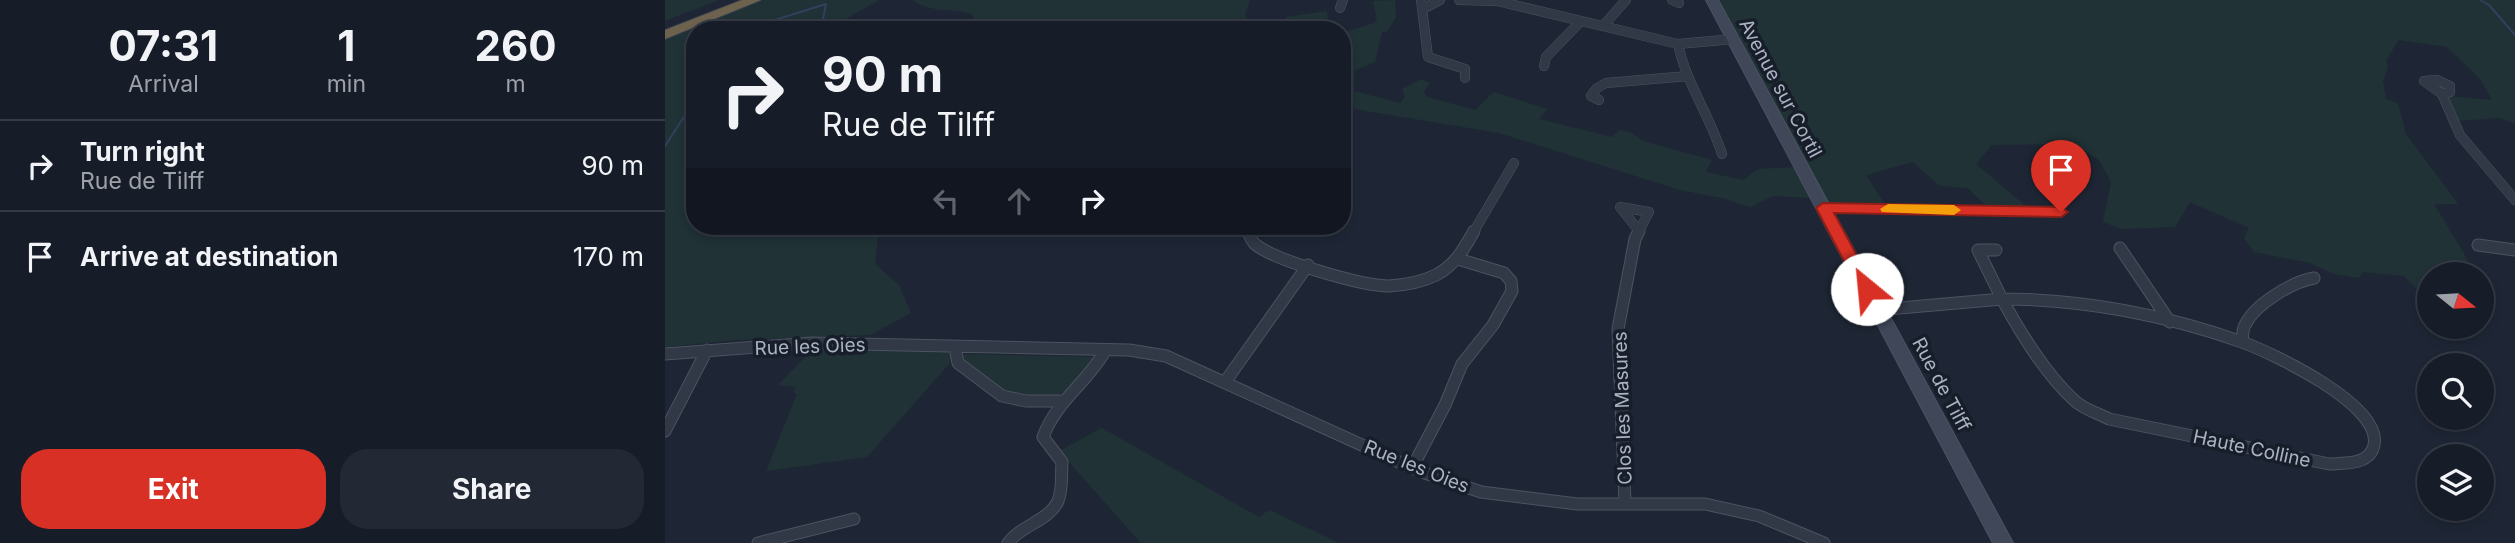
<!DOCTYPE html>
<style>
body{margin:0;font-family:Inter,sans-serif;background:#232934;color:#f1f3f6;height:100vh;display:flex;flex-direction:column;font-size:26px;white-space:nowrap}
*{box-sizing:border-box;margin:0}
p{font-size:23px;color:#9ea1a8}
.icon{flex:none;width:38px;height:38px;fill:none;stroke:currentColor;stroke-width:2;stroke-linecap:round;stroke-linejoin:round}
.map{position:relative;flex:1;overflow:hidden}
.panel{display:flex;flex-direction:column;background:#161c28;width:665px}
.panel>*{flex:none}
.hud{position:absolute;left:21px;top:21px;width:665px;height:214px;border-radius:28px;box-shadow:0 4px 10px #0003,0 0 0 2px #353a45;background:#161c28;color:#f1f3f6;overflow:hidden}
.needle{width:46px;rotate:108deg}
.fabs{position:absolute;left:1752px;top:262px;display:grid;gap:14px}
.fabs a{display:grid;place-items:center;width:77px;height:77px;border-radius:50%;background:#161c28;box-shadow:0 4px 10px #0003,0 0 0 2px #353a45;font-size:35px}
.pin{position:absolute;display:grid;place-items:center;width:60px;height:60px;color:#fff;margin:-72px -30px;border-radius:50% 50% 50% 0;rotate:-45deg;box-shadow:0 0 7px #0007}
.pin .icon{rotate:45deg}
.me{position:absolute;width:77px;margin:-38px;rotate:332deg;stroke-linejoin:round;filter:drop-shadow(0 0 5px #0008)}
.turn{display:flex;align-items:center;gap:24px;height:147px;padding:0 21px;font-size:32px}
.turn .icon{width:91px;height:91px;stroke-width:2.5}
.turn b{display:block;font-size:49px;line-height:60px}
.lanes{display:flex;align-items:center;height:66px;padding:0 21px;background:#0003;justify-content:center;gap:35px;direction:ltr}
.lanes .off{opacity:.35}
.eta{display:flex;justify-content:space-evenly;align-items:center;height:119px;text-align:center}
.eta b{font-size:42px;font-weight:700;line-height:49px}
.primary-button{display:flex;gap:14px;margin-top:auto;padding:14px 21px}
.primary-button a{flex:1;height:80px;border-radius:28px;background:#d93025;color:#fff;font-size:28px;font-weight:700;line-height:80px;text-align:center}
.primary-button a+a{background:#232934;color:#f1f3f6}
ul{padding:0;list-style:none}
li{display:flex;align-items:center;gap:21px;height:91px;padding:0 21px;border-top:2px solid #353a45}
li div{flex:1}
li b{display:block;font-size:26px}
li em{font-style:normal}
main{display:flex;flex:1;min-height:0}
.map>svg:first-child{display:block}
.green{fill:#203236}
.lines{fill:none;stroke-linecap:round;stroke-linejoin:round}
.stream{stroke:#31405d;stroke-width:2}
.minor-far1-casing{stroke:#4c5361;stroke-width:10}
.minor-casing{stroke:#4c5361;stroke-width:13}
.secondary-casing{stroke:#4c5361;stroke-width:2}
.motorway-casing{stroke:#39404d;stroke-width:2}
.minor-far1{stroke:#313846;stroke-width:9}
.minor{stroke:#313846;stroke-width:11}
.secondary{fill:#3f4759;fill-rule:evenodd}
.motorway{fill:#6c624e;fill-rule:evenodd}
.route{fill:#d93025;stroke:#8d1f18;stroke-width:2}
.slow{fill:#f59e0b}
.labels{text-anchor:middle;stroke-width:7;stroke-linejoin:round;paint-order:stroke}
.street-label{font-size:19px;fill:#abb3c3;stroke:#171e2a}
</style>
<main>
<section class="panel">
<div class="eta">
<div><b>07:31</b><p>Arrival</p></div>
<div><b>1</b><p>min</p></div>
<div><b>260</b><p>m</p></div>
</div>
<ul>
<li><svg class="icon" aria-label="right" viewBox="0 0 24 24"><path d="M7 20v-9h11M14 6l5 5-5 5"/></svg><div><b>Turn right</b><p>Rue de Tilff</p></div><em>90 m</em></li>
<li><svg class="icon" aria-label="arrive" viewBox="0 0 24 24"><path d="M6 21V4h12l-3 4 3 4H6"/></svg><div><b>Arrive at destination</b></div><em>170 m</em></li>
</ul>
<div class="primary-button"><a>Exit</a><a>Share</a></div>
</section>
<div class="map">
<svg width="1850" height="543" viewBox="0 0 1850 543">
<rect width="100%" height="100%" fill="#1e2635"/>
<path class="green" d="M 0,0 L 54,0 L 0,21 Z
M 99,0 L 214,0 L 165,28 L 180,30 L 30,30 L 30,226 L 238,226 L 213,236 L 210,264 L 234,285 L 246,313 L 205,335 L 72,340 L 0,347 L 0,40 Z
M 248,0 L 585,0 L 580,14 L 584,24 L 593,26 L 618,24 L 621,17 L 662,11 L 664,30 L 287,30 L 309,17 L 307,14 C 287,8 264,13 248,0 Z
M 730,0 L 731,17 L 722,32 L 717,32 L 710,62 L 690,70 L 689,91 L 735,103 L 740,97 L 737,89 L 756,79 L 765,83 L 759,91 L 762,97 L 810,110 L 829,92 L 882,109 L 874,119 L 947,137 L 954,130 L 967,133 L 978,141 L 1047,160 L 1041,172 L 1078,180 L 1093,169 L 1131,167 L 1150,198 L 1108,196 L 1085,207 L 1061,199 L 1015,190 L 834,133 L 677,107 L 677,33 L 709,23 L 712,20 L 708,1 Z
M 1050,0 L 1850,0 L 1850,124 L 1835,118 L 1793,121 L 1783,96 L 1827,100 L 1816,80 L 1782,47 L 1734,40 L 1721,60 L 1723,67 L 1718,81 L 1721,99 L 1733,103 L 1741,134 L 1793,204 L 1769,204 L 1812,275 L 1764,275 L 1764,302 L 1739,276 L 1698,272 L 1694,278 L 1668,274 L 1645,263 L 1589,252 L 1579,238 L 1584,228 L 1525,202 L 1510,227 L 1457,229 L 1438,222 L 1446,182 L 1434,160 L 1409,144 L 1327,145 L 1311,164 L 1362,207 L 1324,209 L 1303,188 L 1275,186 L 1248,162 L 1201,175 L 1221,206 L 1163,205 Z
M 150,347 L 289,350 L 284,364 L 202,457 L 101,471 L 132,394 L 128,393 L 131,387 L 113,385 Z
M 299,354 L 431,357 C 424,366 418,375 411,383 C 372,420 328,384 295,360 Z
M 437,428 L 594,517 L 604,510 L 674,543 L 476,543 L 394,451 Z"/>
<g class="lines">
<path class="stream" d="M 1815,0 L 1824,5 L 1850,35
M 78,30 L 161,4 L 158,19 L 149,30
M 0,146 L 30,100"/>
<g class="minor-far1-casing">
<path id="minor-far1" d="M 756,0 L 763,57 L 800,69 L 800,78
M 794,0 L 832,1 L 1013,44 L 1069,39
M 1007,0 L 1014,3
M 675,8 L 678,0
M 758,9 L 775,0
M 938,26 L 961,0
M 1013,44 C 1021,83 1045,116 1057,154
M 879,66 L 881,57 L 916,21
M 1772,80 L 1785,86 L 1785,92 L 1777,94 L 1759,81 Z
M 1777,94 L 1795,135 L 1850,200
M 934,100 L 926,96 L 932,88 L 941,83 L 1023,76
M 1158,208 L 1396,212 L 1384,177
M 584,233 L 586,226
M 808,233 L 849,163
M 973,233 L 984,212 L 955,207 L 974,231"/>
</g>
<g class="minor-casing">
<path id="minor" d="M 583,231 C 585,236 586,241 591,245 C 612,261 697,286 724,286 C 740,285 757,282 771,275 C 790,265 799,249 809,231
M 1813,245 L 1850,250
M 1455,248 L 1505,322
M 1331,250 L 1313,250 L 1337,299
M 1337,299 C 1417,299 1501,315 1577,342 C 1607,353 1718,405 1709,445 C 1705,465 1680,463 1664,464 L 1444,419 C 1433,413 1420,410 1410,401 C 1380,374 1356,334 1337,299 Z
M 1212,310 L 1337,299
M 1577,342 C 1578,337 1577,330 1580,325 C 1590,304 1627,282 1649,278
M 290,347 L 293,363 L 337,396 L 361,401 L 397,401
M 0,354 L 147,343 L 464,350 L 501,356 L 754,471 L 816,492 L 912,504 L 1040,504 L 1094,516 L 1159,543
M 560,382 L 643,265
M 0,431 L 42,350
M 747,468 L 780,405 L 797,364 L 828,325 L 847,291 L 846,281 L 839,273 L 793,259
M 960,503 L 953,329 L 970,239 L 974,231
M 93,543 L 189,519
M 343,543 C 356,525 384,521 393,501 C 398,489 396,474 397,462 L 378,437 C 391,401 422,383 440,351"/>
</g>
<g class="secondary-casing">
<path id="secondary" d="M 1041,0 L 1053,0 L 1348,543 L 1328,543 Z"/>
</g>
<g class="motorway-casing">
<path id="motorway" d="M 77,0 L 96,0 L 0,39 L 0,30 Z"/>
</g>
<use href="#minor-far1" class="minor-far1"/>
<use href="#minor" class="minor"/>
<use href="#secondary" class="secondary"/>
<use href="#motorway" class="motorway"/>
</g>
<path class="route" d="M 1158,203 L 1396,207 L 1403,212 L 1396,217 L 1169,213 L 1210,289 L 1202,295 L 1194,289 L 1151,208 Z"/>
<path class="slow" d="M 1223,204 L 1289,205 L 1296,210 L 1289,215 L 1217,212 L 1215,209 Z"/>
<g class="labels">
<g class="street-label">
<text transform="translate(1116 88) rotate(62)" y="7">Avenue sur Cortil</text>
<text transform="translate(145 346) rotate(-2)" y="7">Rue les Oies</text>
<text transform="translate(1277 384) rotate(62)" y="7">Rue de Tilff</text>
<text transform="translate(957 408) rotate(-92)" y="7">Clos les Masures</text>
<text transform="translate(1587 448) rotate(12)" y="7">Haute Colline</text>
<text transform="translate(752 466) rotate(22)" y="7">Rue les Oies</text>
</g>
</g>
</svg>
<div class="fabs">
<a><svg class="needle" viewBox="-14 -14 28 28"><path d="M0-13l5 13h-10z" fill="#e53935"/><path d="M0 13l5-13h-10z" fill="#9ea1a8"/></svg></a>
<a><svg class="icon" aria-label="search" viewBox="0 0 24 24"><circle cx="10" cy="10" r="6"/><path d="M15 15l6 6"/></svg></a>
<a><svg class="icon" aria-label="layers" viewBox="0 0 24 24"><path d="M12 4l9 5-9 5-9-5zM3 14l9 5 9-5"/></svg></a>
</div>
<div class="pin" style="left:1396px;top:212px;background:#d93025"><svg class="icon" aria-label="arrive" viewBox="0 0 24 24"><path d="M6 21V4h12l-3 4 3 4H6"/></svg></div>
<svg class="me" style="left:1202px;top:289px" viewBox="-20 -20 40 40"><circle r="19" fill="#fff"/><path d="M0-13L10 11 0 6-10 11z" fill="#d93025"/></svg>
<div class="hud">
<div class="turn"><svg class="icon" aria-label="right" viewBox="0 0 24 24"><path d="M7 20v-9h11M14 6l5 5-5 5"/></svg><div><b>90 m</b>Rue de Tilff</div></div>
<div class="lanes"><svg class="icon off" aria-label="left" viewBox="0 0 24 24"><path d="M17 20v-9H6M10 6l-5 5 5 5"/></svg><svg class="icon off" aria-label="ahead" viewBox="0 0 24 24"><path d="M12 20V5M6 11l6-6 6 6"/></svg><svg class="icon" aria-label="right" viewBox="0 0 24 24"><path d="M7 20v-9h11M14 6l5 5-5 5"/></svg></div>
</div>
</div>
</main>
